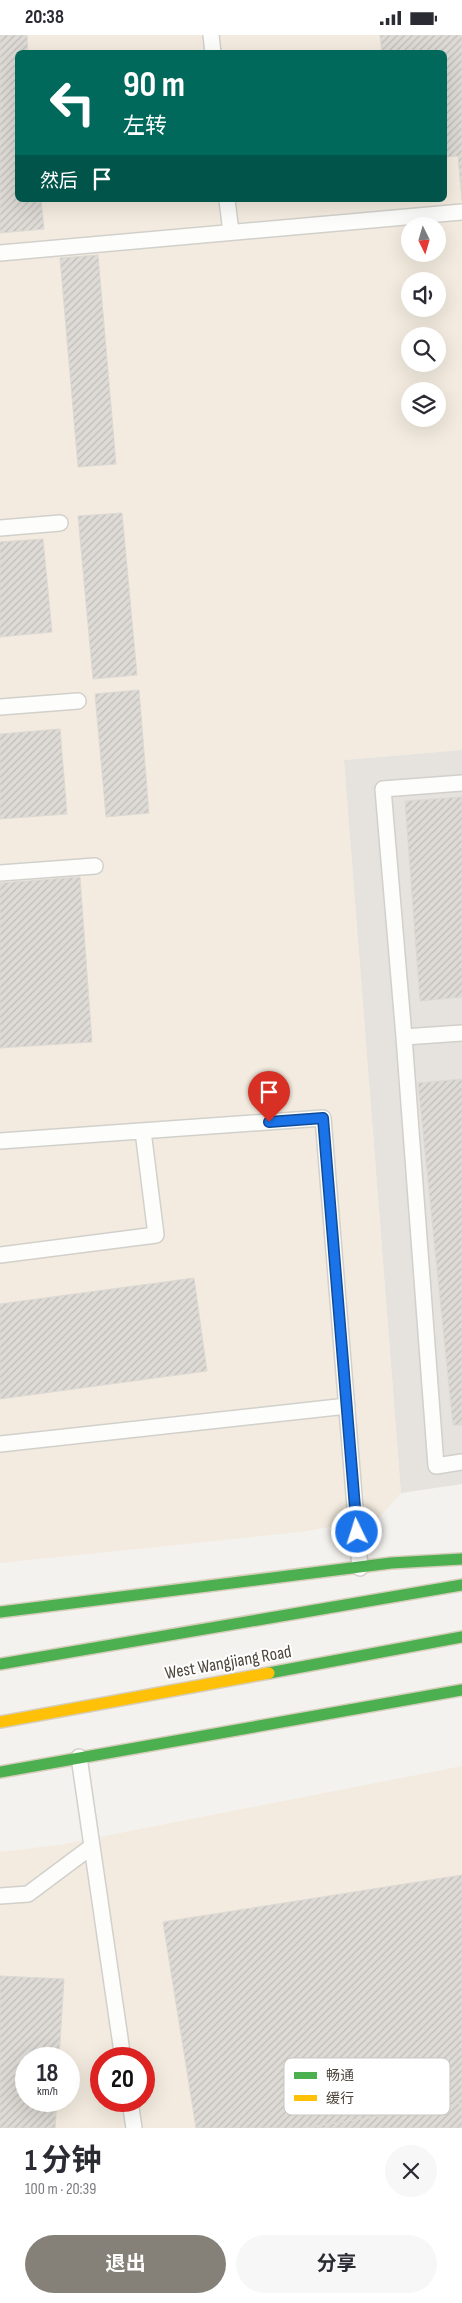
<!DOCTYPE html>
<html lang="zh">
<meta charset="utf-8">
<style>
body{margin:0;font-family:"Sofia Sans Condensed","Noto Sans SC",sans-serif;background:#f7f7f7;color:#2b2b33;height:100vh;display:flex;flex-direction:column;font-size:19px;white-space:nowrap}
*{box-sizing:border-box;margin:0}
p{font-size:16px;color:#7c7c81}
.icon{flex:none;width:28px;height:28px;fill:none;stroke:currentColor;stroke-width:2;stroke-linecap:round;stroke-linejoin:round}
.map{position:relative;height:2093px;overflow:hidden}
.side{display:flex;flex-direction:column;background:#fff;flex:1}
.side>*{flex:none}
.hud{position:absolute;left:15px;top:15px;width:432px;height:152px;border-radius:8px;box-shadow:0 5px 20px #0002;background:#00695c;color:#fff;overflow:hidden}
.needle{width:32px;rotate:175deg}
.tools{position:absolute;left:401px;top:182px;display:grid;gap:10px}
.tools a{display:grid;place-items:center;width:45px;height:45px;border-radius:50%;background:#fff;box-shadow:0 5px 20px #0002;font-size:25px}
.speed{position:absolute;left:15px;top:2012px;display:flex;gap:10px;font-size:25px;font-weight:700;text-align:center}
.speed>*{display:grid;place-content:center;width:65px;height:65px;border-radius:50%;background:#fff;box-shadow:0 5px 20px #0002;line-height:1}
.speed small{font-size:12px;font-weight:400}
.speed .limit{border:8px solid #d22;background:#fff;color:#111}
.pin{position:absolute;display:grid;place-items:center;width:42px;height:42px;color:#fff;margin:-51px -21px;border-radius:50% 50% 50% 0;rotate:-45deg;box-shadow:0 0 5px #0007}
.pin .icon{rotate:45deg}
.me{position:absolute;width:55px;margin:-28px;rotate:356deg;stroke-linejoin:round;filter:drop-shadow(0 0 4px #0008)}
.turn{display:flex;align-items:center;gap:18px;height:105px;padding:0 25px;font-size:22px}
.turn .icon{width:65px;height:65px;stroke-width:2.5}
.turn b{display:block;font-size:35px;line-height:42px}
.then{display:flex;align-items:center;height:48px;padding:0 25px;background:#0003;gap:10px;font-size:19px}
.round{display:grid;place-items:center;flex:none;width:52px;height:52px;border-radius:26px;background:#f7f7f7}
.headline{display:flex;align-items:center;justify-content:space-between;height:85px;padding:0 25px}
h1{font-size:30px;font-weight:700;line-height:38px}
.action{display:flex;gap:10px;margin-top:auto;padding:10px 25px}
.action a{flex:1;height:58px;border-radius:30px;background:#868178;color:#fff;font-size:20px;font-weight:700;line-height:58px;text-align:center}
.action a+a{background:#f7f7f7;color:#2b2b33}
.status{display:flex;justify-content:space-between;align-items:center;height:35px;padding:0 25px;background:#fff;direction:ltr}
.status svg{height:14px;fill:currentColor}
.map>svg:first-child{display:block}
.commercial{fill:#f3ebdf;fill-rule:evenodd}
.industrial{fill:#e6e2de}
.building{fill:url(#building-hatch);stroke:#dcd9d4}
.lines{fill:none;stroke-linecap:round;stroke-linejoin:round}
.lane-casing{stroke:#d2d0cb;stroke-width:18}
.fast-casing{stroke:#d6cebb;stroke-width:14}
.slow-casing{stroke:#d6cebb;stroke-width:14}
.lane{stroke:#fdfdfc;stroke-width:15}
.fast{stroke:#4caf50;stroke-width:11}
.slow{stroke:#ffc107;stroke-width:11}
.route-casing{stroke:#114b97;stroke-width:12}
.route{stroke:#1a73e8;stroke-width:9}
.labels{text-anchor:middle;stroke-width:4;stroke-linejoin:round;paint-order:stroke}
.street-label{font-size:18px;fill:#4b4439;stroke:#fff}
.key{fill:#fff;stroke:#c9c7c4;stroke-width:1}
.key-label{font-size:14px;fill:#4b4439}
</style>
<div class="status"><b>20:38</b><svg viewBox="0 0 49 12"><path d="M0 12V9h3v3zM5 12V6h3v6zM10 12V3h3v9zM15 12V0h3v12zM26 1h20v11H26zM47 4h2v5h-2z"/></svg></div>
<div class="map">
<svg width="462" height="2093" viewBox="0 0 462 2093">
<defs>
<pattern id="building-hatch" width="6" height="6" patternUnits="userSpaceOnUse" patternTransform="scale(1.25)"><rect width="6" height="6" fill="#dedbd6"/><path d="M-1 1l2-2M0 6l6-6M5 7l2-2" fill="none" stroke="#c0bdb8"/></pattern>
</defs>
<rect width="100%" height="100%" fill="#f4f2ee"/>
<path class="commercial" d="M 0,0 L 462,0 L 462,715 L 344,725 L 401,1458 L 378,1484 L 301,1497 L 0,1528 ZM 18,18 L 445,18 L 445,165 L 18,165 ZM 410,191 L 438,191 L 438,219 L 410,219 ZM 410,246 L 438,246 L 438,274 L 410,274 ZM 410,301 L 438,301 L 438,329 L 410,329 ZM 410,356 L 438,356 L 438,384 L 410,384 Z
M 462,1731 L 462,2093 L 0,2093 L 0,1817 L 64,1809 ZM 26,2024 L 69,2024 L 69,2066 L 26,2066 ZM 101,2024 L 144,2024 L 144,2066 L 101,2066 Z"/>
<path class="industrial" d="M 462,715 L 462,1449 L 401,1458 L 344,725 Z"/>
<path class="building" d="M 0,0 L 27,0 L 28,18 L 18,18 L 18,165 L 41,165 L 44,194 L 0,198 Z
M 380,0 L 462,0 L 462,166 L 458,121 L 445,122 L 445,18 L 382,18 Z
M 98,220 L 116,429 L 78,432 L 60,223 Z
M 122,478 L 137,640 L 93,644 L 78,481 Z
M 43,504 L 52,597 L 0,602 L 0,507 Z
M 139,655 L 149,778 L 106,782 L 95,659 Z
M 60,694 L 67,779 L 0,784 L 0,699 Z
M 462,762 L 462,962 L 420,966 L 405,766 Z
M 80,842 L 92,1007 L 0,1013 L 0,848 Z
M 462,1044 L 462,1390 L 453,1390 L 418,1048 Z
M 194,1243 L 207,1336 L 0,1364 L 0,1269 Z
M 462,1840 L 462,2068 L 303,2093 L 196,2093 L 163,1887 Z
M 0,1941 L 64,1944 L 59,2024 L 26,2024 L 26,2066 L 57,2066 L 55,2093 L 0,2093 Z
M 462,2068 L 462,2093 L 303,2093 Z"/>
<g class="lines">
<g class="lane-casing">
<path id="lane" d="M 211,0 L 213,18
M 227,165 L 231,197
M 0,218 L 462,177
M 0,493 L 60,488
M 0,672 L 78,666
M 0,838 L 95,831
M 462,998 L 404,1002 L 436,1431 L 462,1427
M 404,1002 L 383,754 L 462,748
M 0,1106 L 323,1083 L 360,1533
M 0,1220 L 156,1200 L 143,1096
M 0,1409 L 347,1371
M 79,1722 L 123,2024
M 0,1861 L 28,1859 L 91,1812
M 130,2066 L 134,2093"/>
</g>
<g class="fast-casing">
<path id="fast" d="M 0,1577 L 391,1528 L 462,1524
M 0,1629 L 462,1550
M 269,1638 L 462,1602
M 0,1737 L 462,1655"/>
</g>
<g class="slow-casing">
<path id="slow" d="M 0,1687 L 269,1638"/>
</g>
<use href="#lane" class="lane"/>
<use href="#fast" class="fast"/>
<use href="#slow" class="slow"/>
</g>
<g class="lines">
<g class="route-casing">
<path id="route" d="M 269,1087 L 323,1083 L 357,1497"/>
</g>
<use href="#route" class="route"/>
</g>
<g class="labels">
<g class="street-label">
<text transform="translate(228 1627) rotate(-10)" y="6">West Wangjiang Road</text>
</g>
</g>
<rect x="284" y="2023" width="166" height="57" rx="8" class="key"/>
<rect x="294" y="2037" width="23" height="7" fill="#4caf50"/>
<rect x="294" y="2060" width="23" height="6" fill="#ffc107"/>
<g class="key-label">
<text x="326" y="2045">畅通</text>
<text x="326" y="2068">缓行</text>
</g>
</svg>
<div class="tools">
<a><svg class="needle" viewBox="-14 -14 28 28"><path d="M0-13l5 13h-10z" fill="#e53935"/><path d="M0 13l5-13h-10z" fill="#7c7c81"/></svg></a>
<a><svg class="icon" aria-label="sound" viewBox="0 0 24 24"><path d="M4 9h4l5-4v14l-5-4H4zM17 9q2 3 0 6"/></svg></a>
<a><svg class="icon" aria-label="search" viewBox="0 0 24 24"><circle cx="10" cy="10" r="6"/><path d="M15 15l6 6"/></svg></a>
<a><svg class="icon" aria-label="layers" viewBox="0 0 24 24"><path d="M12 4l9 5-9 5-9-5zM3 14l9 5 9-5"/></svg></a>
</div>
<div class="speed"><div>18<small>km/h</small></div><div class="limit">20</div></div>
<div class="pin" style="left:269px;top:1087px;background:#d93025"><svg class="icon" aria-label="arrive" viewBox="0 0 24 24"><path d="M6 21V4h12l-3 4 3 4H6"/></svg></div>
<svg class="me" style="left:357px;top:1497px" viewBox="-20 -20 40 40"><circle r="17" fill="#1a73e8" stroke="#fff" stroke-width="3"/><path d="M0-11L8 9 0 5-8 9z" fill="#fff"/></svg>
<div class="hud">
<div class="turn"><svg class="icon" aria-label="left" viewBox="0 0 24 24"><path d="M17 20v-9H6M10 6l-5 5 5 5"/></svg><div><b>90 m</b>左转</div></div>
<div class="then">然后<svg class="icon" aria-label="arrive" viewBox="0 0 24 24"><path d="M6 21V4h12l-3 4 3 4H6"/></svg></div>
</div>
</div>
<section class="side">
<div class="headline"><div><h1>1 分钟</h1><p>100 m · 20:39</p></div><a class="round"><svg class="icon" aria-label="close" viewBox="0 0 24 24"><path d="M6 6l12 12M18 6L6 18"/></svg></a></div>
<div class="action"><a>退出</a><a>分享</a></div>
</section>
